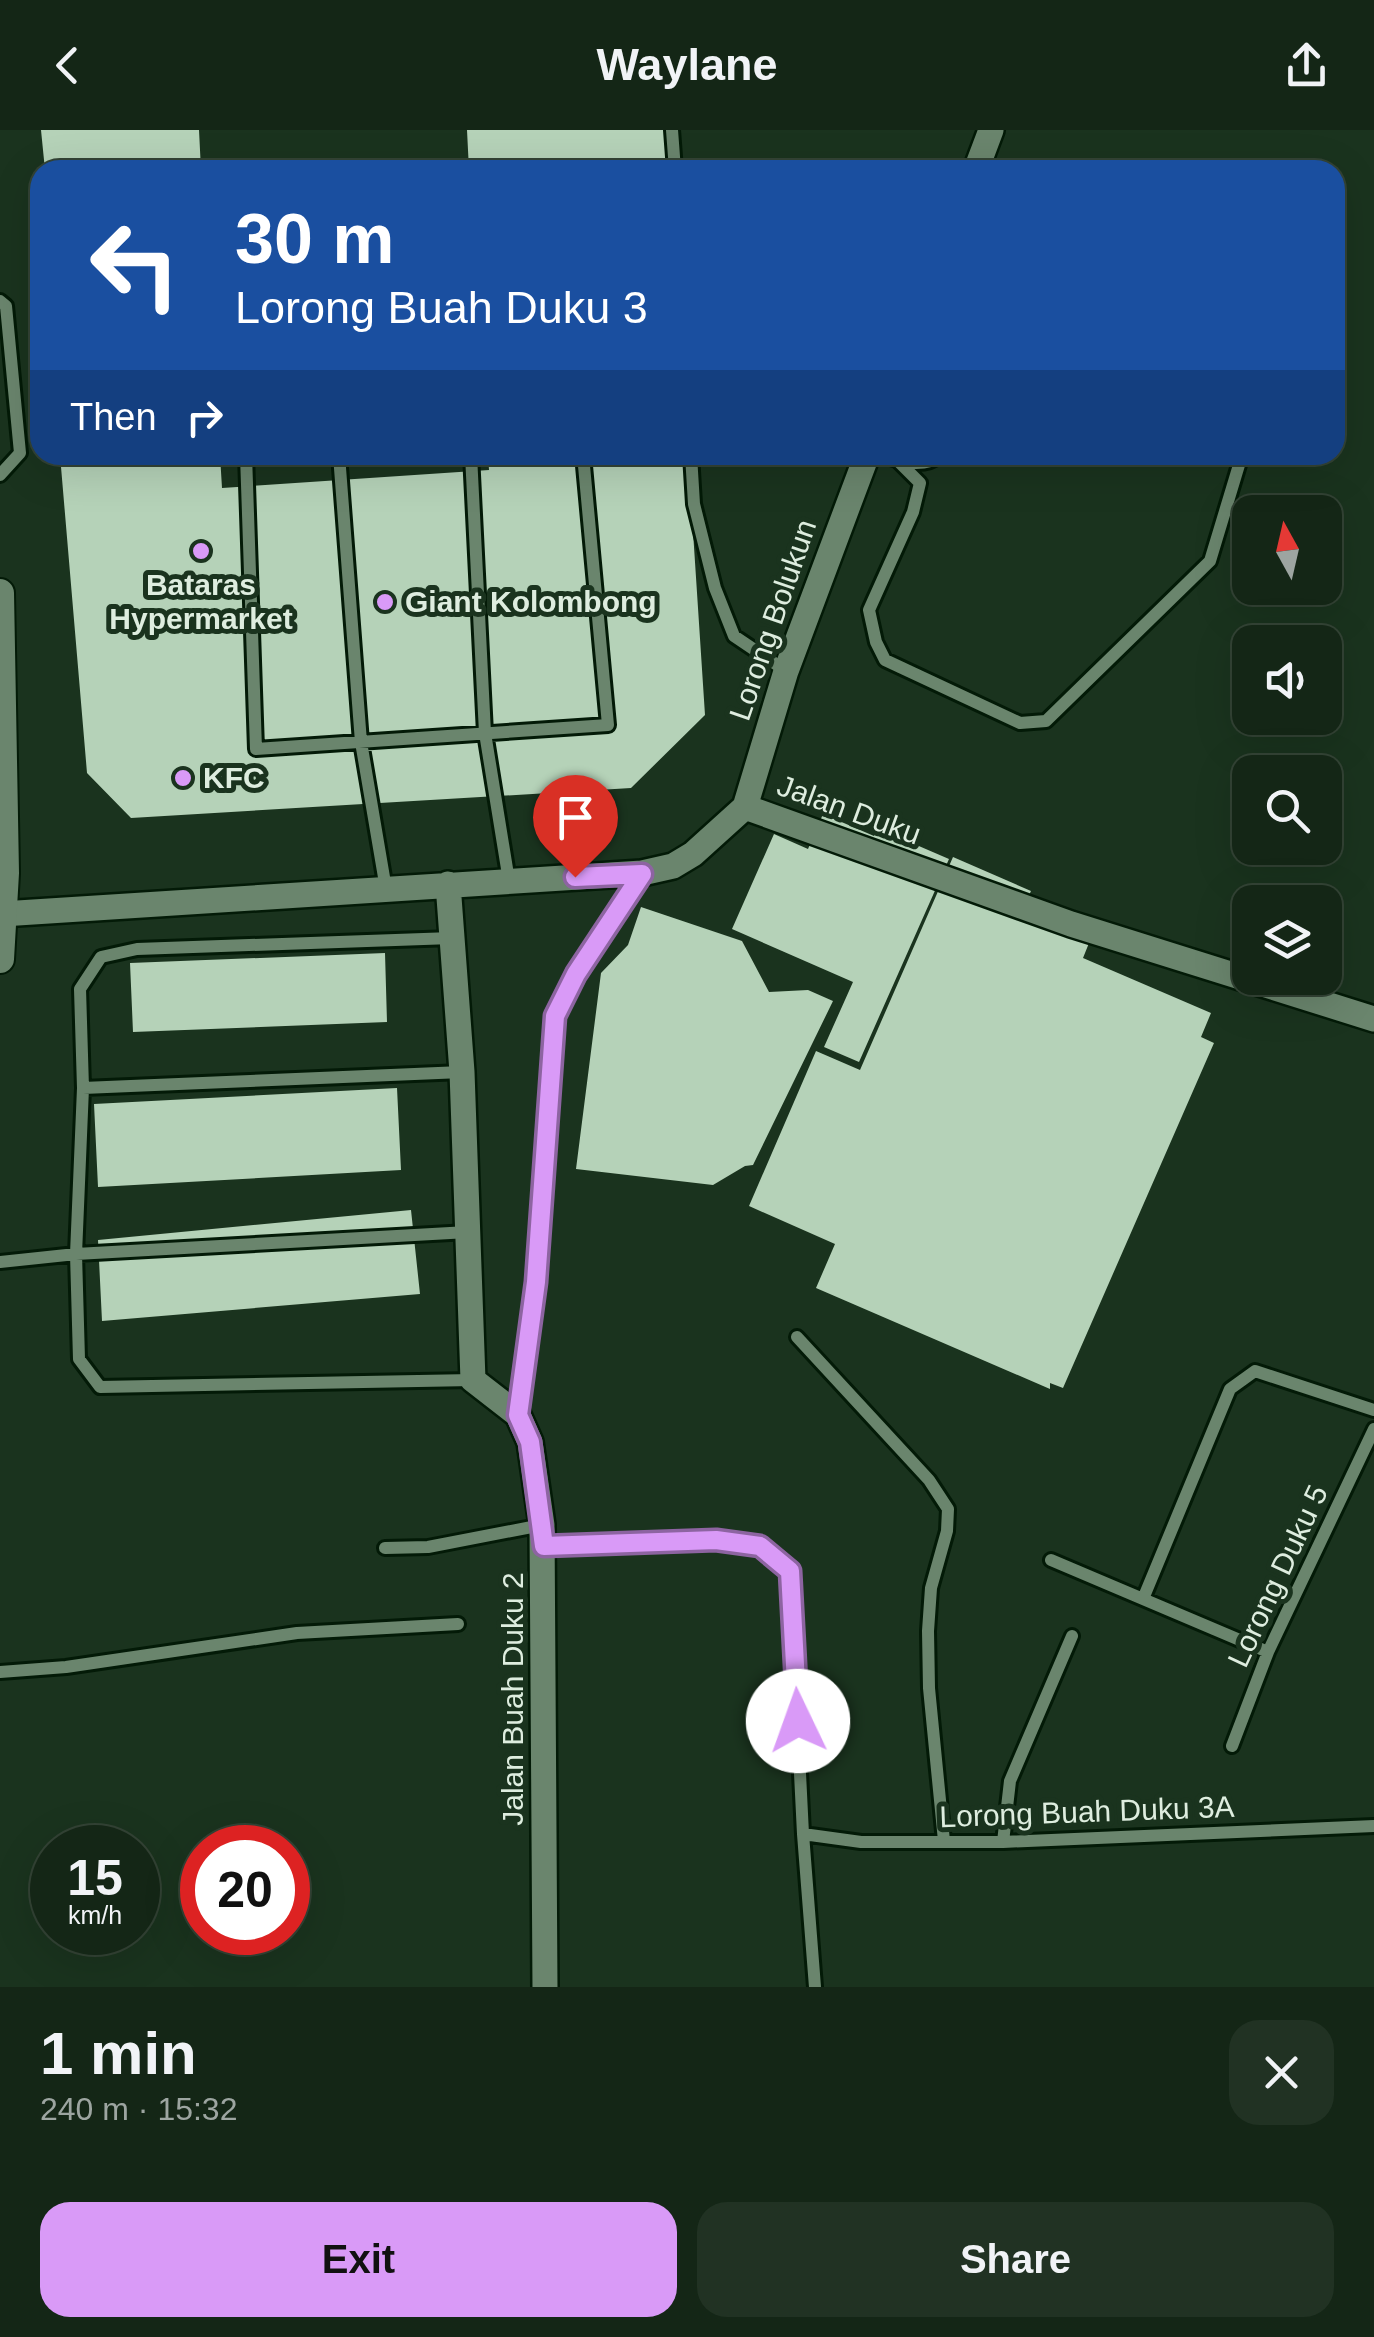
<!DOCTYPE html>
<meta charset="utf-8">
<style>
body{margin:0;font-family:Helvetica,sans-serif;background:#213223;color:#f1f3f6;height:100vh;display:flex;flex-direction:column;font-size:38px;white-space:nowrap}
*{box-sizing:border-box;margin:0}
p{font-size:32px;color:#9da5a1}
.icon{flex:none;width:55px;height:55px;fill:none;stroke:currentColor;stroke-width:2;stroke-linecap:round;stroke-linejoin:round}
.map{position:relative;height:1857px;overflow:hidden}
.sheet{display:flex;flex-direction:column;background:#142616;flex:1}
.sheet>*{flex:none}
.top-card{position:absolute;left:30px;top:30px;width:1315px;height:305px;border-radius:30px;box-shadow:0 10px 40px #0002,0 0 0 2px #334335;background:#1a4fa0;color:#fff;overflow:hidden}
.needle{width:65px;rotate:352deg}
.buttons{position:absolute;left:1232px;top:365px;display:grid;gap:20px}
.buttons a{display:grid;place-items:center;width:110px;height:110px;border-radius:20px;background:#142616;box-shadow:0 10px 40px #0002,0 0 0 2px #334335;font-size:50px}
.speed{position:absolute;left:30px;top:1695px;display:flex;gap:20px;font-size:50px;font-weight:700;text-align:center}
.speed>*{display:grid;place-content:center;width:130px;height:130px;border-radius:50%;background:#142616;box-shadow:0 10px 40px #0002,0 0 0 2px #334335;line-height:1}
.speed small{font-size:25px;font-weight:400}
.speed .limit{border:15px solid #d22;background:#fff;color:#111}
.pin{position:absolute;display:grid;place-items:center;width:85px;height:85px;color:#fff;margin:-102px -42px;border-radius:50% 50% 50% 0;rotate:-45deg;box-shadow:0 0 10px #0007}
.pin .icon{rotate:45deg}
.me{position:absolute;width:110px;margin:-55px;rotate:357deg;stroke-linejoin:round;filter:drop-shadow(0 0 8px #0008)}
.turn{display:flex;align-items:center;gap:35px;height:210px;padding:0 40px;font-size:45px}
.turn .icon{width:130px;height:130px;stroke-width:2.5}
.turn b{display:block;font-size:70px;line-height:85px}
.then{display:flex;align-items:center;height:95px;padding:0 40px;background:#0003;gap:20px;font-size:38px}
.round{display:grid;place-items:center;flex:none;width:105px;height:105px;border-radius:30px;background:#213223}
.head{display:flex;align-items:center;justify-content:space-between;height:170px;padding:0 40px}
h1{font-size:60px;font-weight:700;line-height:75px}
.action{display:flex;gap:20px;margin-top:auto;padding:20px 40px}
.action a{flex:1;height:115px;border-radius:30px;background:#d99af7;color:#111;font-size:40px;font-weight:700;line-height:115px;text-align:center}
.action a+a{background:#213223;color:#f1f3f6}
header{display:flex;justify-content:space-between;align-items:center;height:130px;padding:0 40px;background:#142616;font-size:45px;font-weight:700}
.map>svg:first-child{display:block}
.building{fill:#b5d2b8}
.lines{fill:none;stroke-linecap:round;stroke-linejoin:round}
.service-casing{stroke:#031a07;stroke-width:18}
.minor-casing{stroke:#031a07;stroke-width:30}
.tertiary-casing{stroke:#031a07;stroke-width:32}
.service{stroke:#6a856d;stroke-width:12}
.minor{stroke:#6a856d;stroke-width:25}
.tertiary{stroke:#6a856d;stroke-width:28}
.route-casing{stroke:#8d64a1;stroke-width:25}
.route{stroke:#d99af7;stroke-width:18}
.poi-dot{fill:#d99af7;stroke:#1a331e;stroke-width:4}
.labels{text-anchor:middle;stroke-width:10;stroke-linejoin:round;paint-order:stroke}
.poi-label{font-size:30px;font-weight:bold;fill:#deeddf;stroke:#1a331e;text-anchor:start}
.street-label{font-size:30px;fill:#deeddf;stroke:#1a331e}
</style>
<header><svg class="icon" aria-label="back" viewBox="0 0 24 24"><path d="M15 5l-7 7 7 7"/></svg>Waylane<svg class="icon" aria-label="share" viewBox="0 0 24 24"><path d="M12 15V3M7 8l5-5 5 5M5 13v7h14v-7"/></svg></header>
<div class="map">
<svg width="1374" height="1857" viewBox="0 0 1374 1857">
<rect width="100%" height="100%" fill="#1a331e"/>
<path class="building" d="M 41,0 L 199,0 L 201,40 L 45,40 Z
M 467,0 L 666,0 L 669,40 L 469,40 Z
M 40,209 L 40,291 L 35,292 L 28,210 Z
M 60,325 L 220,325 L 222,358 L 489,340 L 488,325 L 688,325 L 705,585 L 631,658 L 131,688 L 87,643 Z
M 823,684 L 874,706 L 877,698 L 949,729 L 859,932 L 824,917 L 853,852 L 732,799 L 774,704 L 808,719 Z
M 953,727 L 1031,761 L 1021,783 L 1089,813 L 1083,828 L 1211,883 L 1201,907 L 1214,913 L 1063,1258 L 1050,1253 L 1050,1259 L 816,1158 L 835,1114 L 749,1076 L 816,921 L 860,940 Z
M 641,777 L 742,811 L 769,862 L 808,860 L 833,871 L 753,1035 L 745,1036 L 713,1055 L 576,1039 L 601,843 L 628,815 Z
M 385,823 L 387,892 L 133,902 L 130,833 Z
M 397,958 L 401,1040 L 98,1057 L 94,974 Z
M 411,1080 L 420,1164 L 102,1191 L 98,1110 Z"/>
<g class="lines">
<g class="service-casing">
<path id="service" d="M 672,0 L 675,40
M 0,171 L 6,176 L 20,323 L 0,345
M 246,325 L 256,619 L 608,595 L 583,325
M 339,325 L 361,612 L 386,759
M 471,325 L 485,603 L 509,751
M 691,325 L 694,374 L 715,458 L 734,506 L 786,541
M 884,325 C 901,333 925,338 941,325
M 899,332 L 920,353 L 913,382 L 869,480 L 876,512 L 885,530 L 1020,593 L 1046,591 L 1210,431 L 1242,325
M 452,808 L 137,819 L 101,827 L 80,859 L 83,958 L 76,1124 L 79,1229 L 100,1257 L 473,1250
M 83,958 L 462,942
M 0,1132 L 76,1124 L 468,1102
M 797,1207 L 929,1350 L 948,1379 L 947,1401 L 931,1458 L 928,1501 L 929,1558 L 944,1711
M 518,1284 L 536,1152 L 555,886 L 576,844 L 640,746
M 545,1416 L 716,1409 L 760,1416 L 790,1441 L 803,1704 L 815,1857
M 385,1418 L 428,1417 L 542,1395
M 1051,1430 L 1268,1522
M 1143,1469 L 1230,1259 L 1255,1241 L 1374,1280
M 0,1542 L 66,1537 L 297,1503 L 458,1494
M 1232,1616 L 1268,1522 L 1374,1299
M 803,1704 L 861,1712 L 1003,1712 L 1374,1696
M 1003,1712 L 1010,1651 L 1072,1506"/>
</g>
<g class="minor-casing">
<path id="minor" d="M 976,40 L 991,0
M 745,677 L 786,541 L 867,325
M 448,754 L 462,942 L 473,1250 L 518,1285 L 530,1312 L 542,1395 L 545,1857
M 2,784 L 642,743 L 673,736 L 693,724 L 745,677 L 1071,794 L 1374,889"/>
</g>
<g class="tertiary-casing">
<path id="tertiary" d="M 0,463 L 5,743 L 0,829"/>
</g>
<use href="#service" class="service"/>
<use href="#minor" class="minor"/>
<use href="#tertiary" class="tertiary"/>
</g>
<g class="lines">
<g class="route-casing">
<path id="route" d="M 575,747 L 642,744 L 576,844 L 555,886 L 536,1152 L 518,1285 L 530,1312 L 544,1416 L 716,1410 L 760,1416 L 790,1441 L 798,1591"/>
</g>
<use href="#route" class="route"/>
</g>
<g class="poi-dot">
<circle cx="201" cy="421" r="10"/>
<circle cx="385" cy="472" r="10"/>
<circle cx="183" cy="648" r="10"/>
</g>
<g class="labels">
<g class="poi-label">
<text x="201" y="465" text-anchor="middle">Bataras<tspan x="201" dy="34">Hypermarket</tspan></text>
<text x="405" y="482">Giant Kolombong</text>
<text x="203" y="658">KFC</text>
</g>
<g class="street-label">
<text transform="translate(773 490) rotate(-71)" y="10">Lorong Bolukun</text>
<text transform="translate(849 680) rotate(20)" y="10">Jalan Duku</text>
<text transform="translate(1278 1446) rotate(-65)" y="10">Lorong Duku 5</text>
<text transform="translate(513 1569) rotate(-90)" y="10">Jalan Buah Duku 2</text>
<text transform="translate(1087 1682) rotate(-2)" y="10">Lorong Buah Duku 3A</text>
</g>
</g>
</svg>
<div class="buttons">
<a><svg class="needle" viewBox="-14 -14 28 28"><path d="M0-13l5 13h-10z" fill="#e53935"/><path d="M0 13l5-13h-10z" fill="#9da5a1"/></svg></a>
<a><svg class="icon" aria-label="sound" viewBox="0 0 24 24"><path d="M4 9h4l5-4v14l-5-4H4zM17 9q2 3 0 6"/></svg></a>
<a><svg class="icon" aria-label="search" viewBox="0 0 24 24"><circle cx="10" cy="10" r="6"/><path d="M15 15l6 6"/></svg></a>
<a><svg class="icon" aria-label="layers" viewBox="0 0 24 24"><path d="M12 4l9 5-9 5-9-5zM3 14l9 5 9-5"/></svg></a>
</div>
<div class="speed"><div>15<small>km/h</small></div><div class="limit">20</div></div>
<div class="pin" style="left:575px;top:747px;background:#d93025"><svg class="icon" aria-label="arrive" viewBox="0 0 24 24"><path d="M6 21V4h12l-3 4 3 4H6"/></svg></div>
<svg class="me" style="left:798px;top:1591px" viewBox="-20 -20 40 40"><circle r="19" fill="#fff"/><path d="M0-13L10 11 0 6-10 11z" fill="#d99af7"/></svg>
<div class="top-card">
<div class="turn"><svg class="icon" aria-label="left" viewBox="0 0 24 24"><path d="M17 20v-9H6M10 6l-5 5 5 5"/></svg><div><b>30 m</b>Lorong Buah Duku 3</div></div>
<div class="then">Then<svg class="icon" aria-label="right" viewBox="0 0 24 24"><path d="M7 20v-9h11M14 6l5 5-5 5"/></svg></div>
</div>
</div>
<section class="sheet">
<div class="head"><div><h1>1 min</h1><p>240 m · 15:32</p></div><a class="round"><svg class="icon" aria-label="close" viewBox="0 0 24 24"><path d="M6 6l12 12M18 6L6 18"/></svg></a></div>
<div class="action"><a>Exit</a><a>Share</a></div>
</section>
